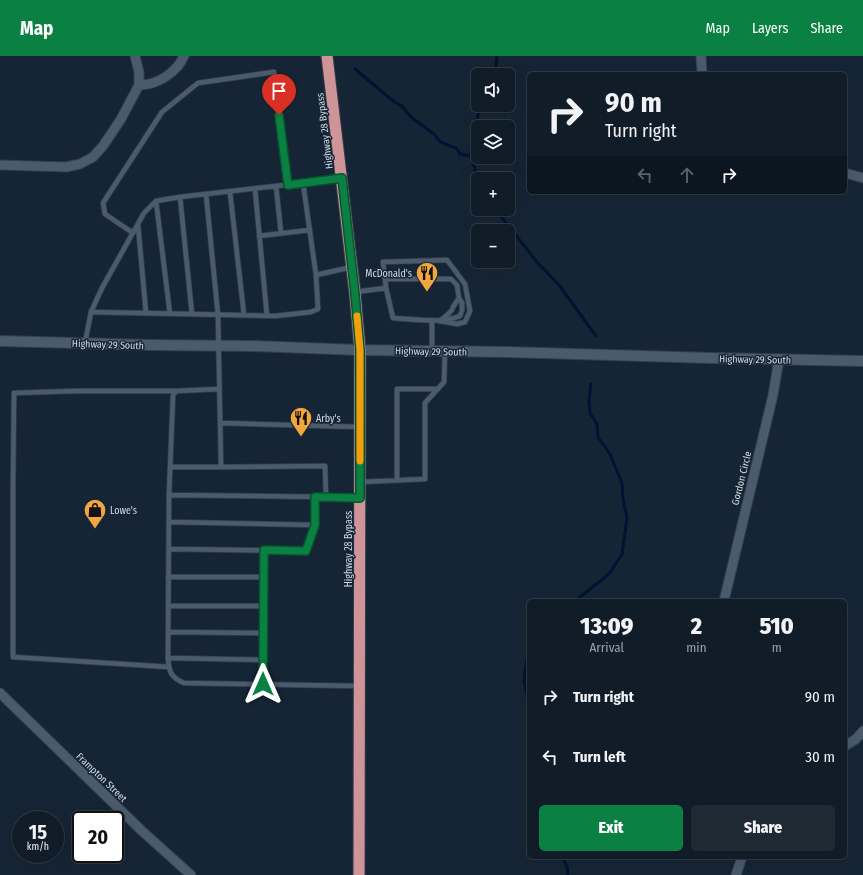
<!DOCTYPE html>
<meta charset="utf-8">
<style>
body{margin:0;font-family:"Fira Sans Condensed",sans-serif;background:#1e2934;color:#f1f3f6;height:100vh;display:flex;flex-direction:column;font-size:15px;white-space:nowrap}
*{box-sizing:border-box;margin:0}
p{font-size:13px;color:#9ca1a8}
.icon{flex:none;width:22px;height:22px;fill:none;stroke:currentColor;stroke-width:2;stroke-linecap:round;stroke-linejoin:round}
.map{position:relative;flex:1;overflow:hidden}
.details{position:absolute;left:527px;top:543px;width:320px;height:260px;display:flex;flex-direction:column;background:#101c28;border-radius:6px;box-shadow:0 4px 16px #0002,0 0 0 1px #303a45}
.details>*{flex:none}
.guide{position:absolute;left:527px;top:16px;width:320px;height:122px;border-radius:6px;box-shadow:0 4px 16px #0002,0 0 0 1px #303a45;background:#101c28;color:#f1f3f6;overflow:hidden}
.buttons{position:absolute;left:471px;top:12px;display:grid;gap:8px}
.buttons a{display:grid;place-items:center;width:44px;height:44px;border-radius:6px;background:#101c28;box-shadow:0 4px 16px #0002,0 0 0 1px #303a45;font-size:20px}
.speed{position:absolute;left:12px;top:755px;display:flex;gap:8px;font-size:20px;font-weight:700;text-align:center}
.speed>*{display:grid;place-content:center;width:52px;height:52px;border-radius:50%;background:#101c28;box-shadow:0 4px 16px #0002,0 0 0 1px #303a45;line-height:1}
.speed small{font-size:10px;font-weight:400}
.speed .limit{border:2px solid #111;border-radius:6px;background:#fff;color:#111}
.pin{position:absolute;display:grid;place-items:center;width:34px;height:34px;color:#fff;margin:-41px -17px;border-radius:50% 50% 50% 0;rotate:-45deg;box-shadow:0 0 4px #0007}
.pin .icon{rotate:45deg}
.me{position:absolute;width:44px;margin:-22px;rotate:0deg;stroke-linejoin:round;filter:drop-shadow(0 0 3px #0008)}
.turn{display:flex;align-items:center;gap:14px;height:84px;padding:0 12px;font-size:18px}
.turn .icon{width:52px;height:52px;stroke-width:2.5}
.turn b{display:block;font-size:28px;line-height:34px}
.lanes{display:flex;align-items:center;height:38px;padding:0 12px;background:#0003;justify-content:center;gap:20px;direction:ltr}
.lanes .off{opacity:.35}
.eta{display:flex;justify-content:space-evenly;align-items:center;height:68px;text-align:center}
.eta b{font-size:24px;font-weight:800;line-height:28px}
.cta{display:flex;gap:8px;margin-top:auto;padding:8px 12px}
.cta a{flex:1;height:46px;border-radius:6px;background:#0b8043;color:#fff;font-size:16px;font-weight:800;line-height:46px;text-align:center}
.cta a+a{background:#1e2934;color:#f1f3f6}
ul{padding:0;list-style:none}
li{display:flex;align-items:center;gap:12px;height:60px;padding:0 12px}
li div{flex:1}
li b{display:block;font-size:15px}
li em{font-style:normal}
header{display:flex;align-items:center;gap:24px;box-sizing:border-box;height:56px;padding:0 20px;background:#0b8043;color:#fff}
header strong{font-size:19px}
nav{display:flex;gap:22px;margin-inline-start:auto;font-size:14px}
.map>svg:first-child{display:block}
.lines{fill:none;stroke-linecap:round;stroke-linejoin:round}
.stream{stroke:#001332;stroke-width:3}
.service-casing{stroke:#343e4c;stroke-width:6}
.minor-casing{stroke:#343e4c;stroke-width:11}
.secondary-casing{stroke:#343e4c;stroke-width:12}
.trunk-casing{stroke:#343e4c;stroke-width:13}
.service{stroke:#4a5b6e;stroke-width:4.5}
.minor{stroke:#4a5b6e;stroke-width:9}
.secondary{stroke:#4a5b6e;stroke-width:10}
.trunk{stroke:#cf9497;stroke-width:11}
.route-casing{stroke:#07532c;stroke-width:10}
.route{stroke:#0b8043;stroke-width:7}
.slow{stroke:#f59e0b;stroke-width:7}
.labels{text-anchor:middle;stroke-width:3;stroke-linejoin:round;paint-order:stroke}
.street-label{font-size:10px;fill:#d1dbe6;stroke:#162535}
.poi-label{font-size:10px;fill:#d1dbe6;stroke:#162535;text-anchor:start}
</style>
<header>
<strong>Map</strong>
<nav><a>Map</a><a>Layers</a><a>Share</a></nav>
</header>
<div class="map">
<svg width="863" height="819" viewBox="0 0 863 819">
<rect width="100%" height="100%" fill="#162535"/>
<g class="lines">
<path class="stream" d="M 355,13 L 393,45 L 402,50 L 411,61 L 435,79 L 440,86 L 456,92 L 460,98 L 470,100
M 495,19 L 497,0
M 478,125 L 474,109 L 470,100 L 480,49
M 495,153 L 537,206 L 559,229 L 596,280
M 575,545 L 609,518 L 622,498 L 627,462 L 623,443 L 622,427 L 610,398 L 598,381 L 597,368 L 590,357 L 589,345 L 591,328
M 529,596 L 527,602 L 524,625 L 529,647
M 564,801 L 564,804 L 567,811 L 568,819"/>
<g class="service-casing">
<path id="service" d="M 303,127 L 316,219
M 276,130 L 281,177
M 255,133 L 267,260
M 230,136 L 244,259
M 206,138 L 218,259 L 221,411 L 325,410 L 326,441 L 169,439 L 168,602 C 169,615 170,621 184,627 L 359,630
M 180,141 L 192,258
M 156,145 L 170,258
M 138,169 L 146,257
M 133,177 L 105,158 L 103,147 L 162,56 L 198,27 L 274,16 L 288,129
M 259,180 L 310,174
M 385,223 L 451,223 L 457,229 L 459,242 L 462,247 L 462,254
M 386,232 L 393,262 C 413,263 440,268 460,260 L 461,257
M 355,236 L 386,232 L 383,206 L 447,204 L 465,228 L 470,255 L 465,266 L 457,268 L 440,265
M 453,251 L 459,242
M 91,256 L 275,260 L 311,256 L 318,253 L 316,219 L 352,211
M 440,265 L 446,260 L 452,254
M 85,287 L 91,256 L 102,232 L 144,157 L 156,145 L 180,141 L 303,127 L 342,122
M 432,295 L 432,264
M 220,367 L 360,371
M 170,411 L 221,411
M 397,424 L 397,333 L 438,333
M 360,426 L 425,423 L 425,347 L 444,326 L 445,295
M 169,439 L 173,339 L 176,335 L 219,333
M 326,441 L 360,442
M 169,466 L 315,469
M 169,493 L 306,495 L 315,469 L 315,441
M 168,521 L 264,521
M 168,550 L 264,550
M 168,576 L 263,577
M 168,602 L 263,604
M 169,611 L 13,601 L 13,430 L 14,337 L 75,335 L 176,335
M 263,628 L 264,494"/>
</g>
<g class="minor-casing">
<path id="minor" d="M 701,0 L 702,18
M 139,29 C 153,29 167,22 177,11 C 180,8 182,4 184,0
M 0,109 L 66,111 L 80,108 L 93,101 L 103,90 L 121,63 L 139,29 L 139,16 L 135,0
M 845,117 L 863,122
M 724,545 L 773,339 L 779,303
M 0,637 L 141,774 L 191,819
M 845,690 L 856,683 L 863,675
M 736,819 L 742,801"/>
</g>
<g class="secondary-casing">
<path id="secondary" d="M 0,285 L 149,289 L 252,290 L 360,294 L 508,296 L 710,302 L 863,305"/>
</g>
<g class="trunk-casing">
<path id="trunk" d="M 327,0 L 355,238 L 360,294 L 359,819"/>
</g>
<use href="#service" class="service"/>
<use href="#minor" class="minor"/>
<use href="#secondary" class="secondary"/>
<use href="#trunk" class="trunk"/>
</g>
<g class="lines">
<g class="route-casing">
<path id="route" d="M 263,628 L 264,494 L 306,495 L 315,469 L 315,441 L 360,442 L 360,294 L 355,238 L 342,122 L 288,129 L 279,59"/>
</g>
<use href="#route" class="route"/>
<path class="slow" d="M 357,260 L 360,294 L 360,405"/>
</g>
<defs>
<g id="restaurant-pin" transform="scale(1.15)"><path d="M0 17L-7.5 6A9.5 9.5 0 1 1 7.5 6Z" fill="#f1a63f" stroke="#162535"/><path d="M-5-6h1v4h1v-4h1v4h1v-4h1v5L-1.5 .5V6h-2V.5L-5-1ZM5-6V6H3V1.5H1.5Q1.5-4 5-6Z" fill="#111"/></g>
<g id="shop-pin" transform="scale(1.15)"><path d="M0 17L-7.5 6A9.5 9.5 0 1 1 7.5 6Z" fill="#f1a63f" stroke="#162535"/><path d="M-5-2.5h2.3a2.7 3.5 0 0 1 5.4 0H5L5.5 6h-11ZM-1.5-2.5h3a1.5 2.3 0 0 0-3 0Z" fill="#111"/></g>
</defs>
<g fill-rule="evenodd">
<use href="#restaurant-pin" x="427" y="217"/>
<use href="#restaurant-pin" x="301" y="362"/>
<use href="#shop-pin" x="95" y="454"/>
</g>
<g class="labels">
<g class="street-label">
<text transform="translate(324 75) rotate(-97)" y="4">Highway 28 Bypass</text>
<text transform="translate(108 288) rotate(2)" y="4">Highway 29 South</text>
<text transform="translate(431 295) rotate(1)" y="4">Highway 29 South</text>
<text transform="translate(755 303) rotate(1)" y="4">Highway 29 South</text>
<text transform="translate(741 422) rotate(-76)" y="4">Gordon Circle</text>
<text transform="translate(348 493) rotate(-90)" y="4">Highway 28 Bypass</text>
<text transform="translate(102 721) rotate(44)" y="4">Frampton Street</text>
</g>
<g class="poi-label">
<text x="412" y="221" text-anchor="end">McDonald's</text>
<text x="316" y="366">Arby's</text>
<text x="110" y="458">Lowe's</text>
</g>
</g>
</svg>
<div class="buttons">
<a><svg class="icon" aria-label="sound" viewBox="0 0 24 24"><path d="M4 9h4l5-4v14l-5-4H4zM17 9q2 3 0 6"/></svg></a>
<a><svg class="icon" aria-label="layers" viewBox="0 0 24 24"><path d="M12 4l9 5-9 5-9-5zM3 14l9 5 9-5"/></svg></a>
<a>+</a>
<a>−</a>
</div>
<div class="speed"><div>15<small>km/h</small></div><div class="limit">20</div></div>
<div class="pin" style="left:279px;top:59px;background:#d93025"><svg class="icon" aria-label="arrive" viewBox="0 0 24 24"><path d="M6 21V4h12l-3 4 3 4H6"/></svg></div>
<svg class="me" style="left:263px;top:628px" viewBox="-20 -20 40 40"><path d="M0-17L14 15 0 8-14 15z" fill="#0b8043" stroke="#fff" stroke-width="4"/></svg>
<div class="guide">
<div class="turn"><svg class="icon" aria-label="right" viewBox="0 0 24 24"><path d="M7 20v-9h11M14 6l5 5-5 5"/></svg><div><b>90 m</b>Turn right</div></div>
<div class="lanes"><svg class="icon off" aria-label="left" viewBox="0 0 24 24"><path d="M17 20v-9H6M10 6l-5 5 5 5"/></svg><svg class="icon off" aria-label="ahead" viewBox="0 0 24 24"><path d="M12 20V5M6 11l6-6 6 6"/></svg><svg class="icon" aria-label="right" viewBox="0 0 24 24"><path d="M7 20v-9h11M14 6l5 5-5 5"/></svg></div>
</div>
<section class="details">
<div class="eta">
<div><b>13:09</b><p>Arrival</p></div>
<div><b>2</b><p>min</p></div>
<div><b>510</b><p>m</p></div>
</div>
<ul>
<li><svg class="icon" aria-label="right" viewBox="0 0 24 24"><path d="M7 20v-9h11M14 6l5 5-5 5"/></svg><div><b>Turn right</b></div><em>90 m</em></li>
<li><svg class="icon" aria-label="left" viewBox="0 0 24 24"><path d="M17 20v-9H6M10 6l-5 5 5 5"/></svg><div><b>Turn left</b></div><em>30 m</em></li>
</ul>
<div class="cta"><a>Exit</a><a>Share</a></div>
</section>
</div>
